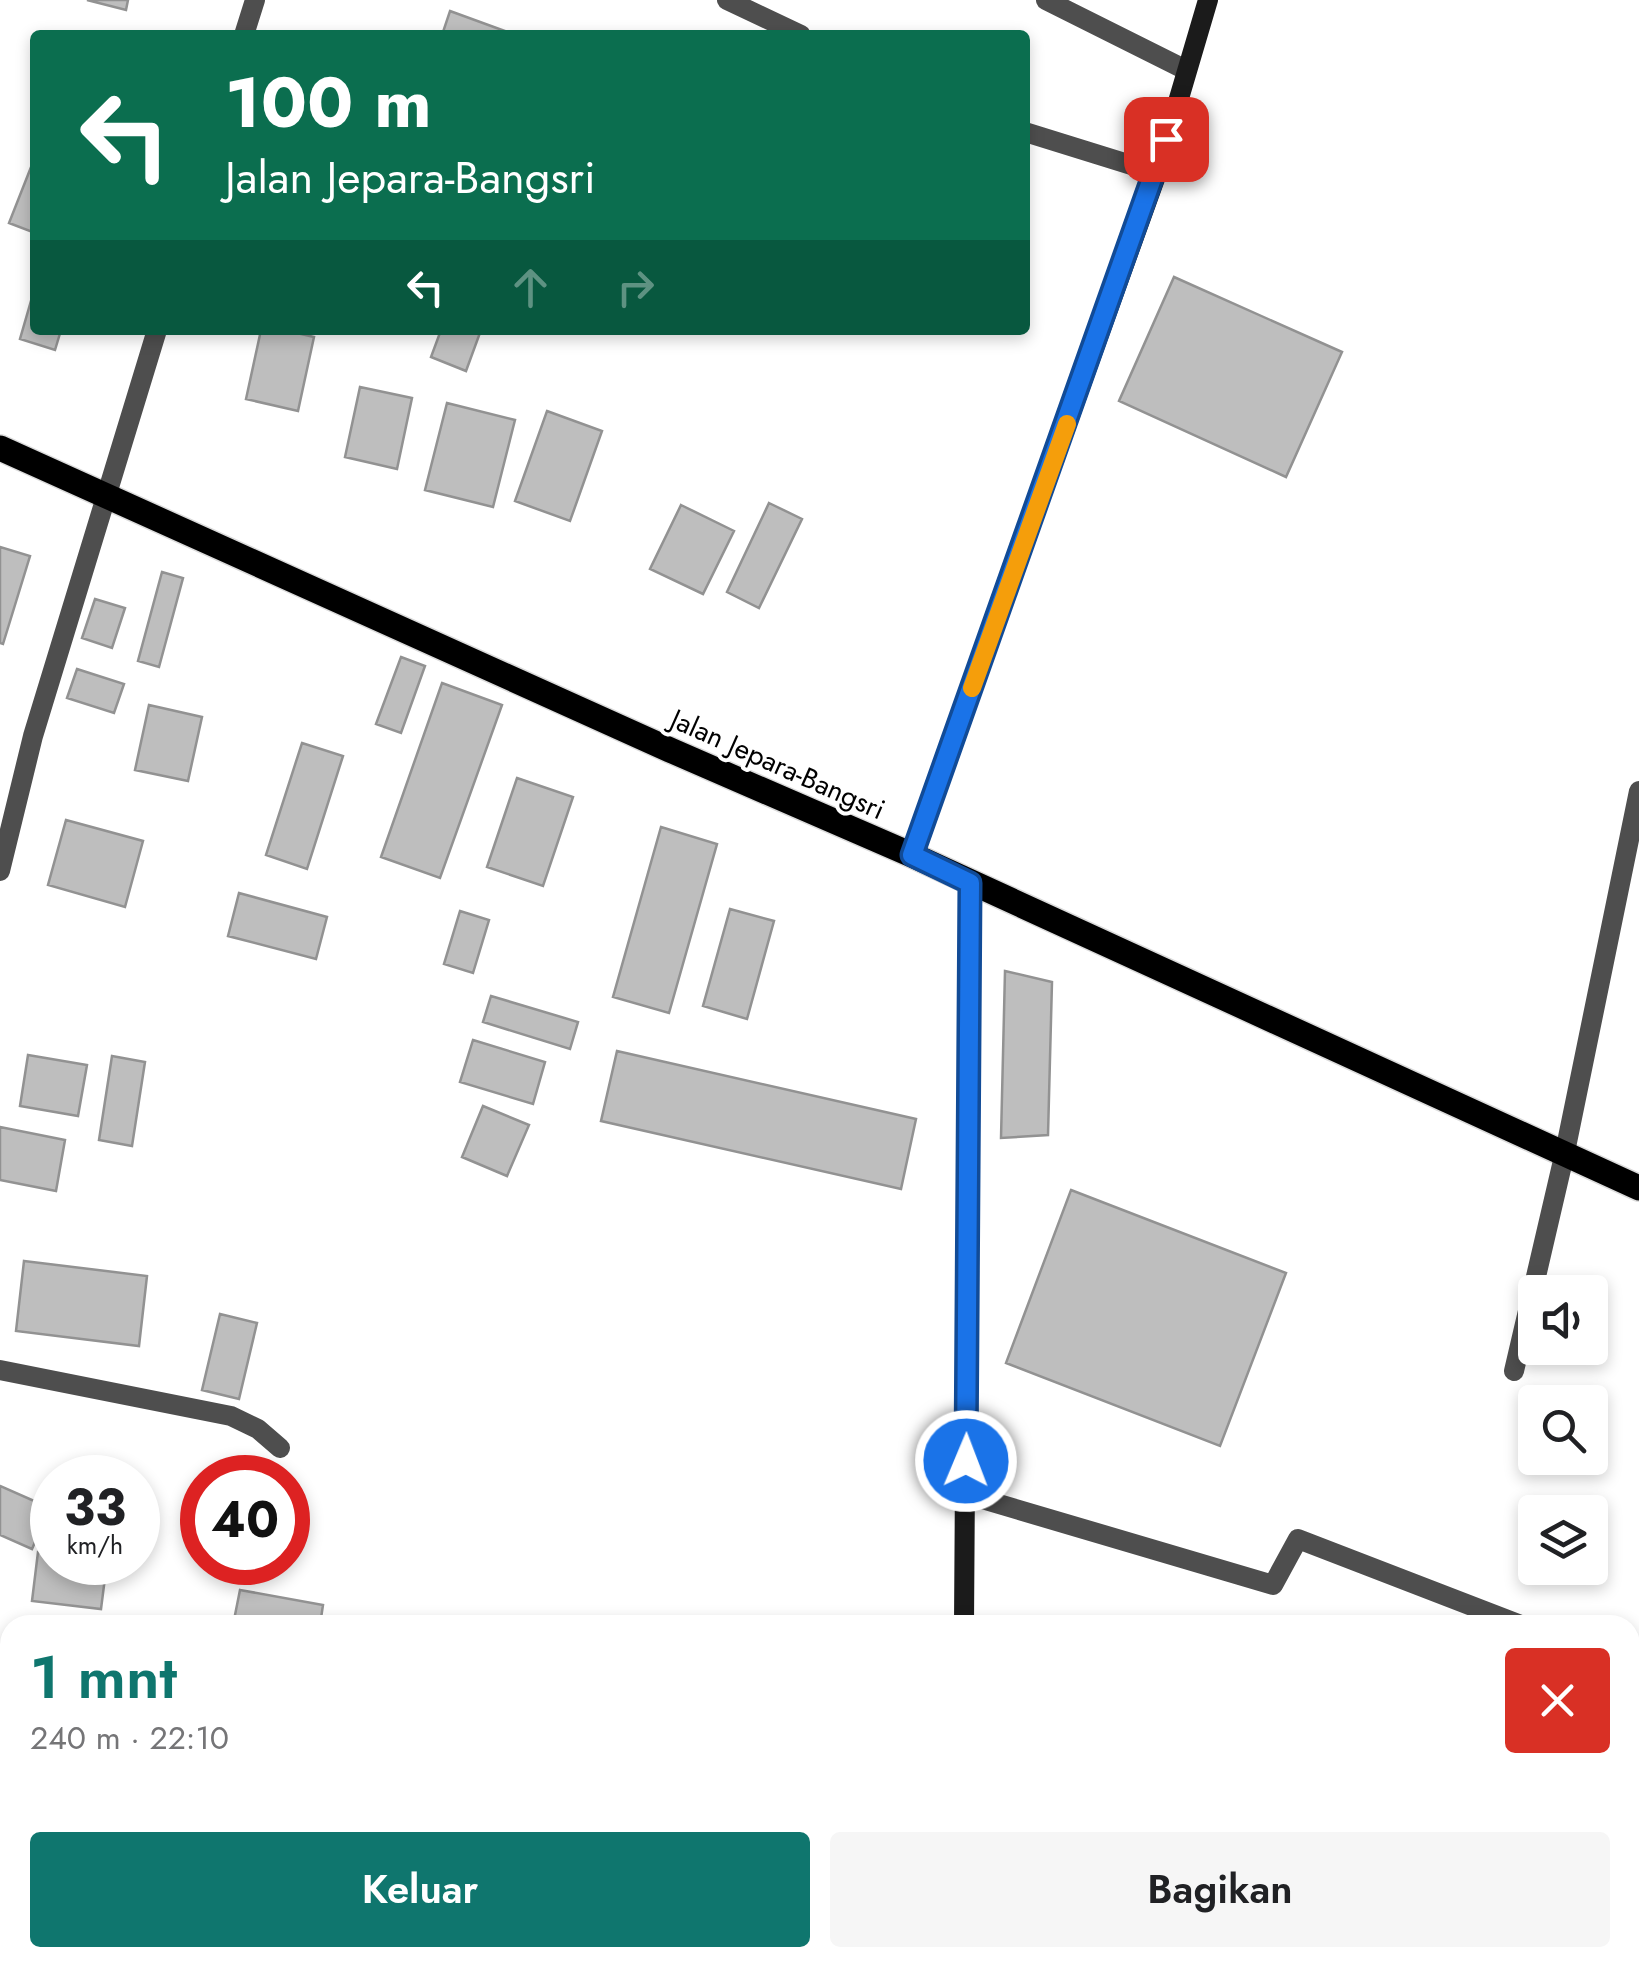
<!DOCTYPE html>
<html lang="id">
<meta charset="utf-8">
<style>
body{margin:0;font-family:Jost,sans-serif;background:#f6f6f6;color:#202124;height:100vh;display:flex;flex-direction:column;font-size:38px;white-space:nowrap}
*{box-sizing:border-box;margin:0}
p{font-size:32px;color:#757577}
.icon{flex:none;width:55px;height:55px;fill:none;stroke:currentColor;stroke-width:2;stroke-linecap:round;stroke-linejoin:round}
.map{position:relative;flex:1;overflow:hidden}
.details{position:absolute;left:0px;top:1615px;width:1640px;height:352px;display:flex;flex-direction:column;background:#fff;border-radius:30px 30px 0 0;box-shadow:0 5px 15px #0003}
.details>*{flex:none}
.hud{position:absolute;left:30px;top:30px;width:1000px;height:305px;border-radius:10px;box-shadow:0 5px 15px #0003;background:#0b6e4f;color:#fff;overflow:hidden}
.controls{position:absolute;left:1518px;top:1275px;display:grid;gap:20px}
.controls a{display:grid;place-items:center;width:90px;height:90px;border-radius:10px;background:#fff;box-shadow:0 5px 15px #0003;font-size:50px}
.speed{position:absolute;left:30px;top:1455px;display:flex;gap:20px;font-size:50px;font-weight:700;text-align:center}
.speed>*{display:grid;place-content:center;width:130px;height:130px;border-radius:50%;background:#fff;box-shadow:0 5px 15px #0003;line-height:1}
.speed small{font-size:25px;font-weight:400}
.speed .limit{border:15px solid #d22;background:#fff;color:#111}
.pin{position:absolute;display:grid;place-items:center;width:85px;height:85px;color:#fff;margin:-42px;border-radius:20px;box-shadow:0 5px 15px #0006}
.me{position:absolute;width:110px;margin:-55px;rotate:1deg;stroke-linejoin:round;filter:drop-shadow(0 0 8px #0008)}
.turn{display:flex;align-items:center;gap:35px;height:210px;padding:0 30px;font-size:45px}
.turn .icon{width:130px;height:130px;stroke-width:2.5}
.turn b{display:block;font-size:70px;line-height:85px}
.lanes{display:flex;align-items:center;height:95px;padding:0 30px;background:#0003;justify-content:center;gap:50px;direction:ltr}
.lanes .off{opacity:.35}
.round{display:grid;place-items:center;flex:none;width:105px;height:105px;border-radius:10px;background:#f6f6f6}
.overview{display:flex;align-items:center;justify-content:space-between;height:170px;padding:0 30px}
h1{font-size:60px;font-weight:600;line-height:75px;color:#0f766e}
.action{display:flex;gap:20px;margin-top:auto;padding:20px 30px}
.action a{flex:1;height:115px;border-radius:10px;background:#0f766e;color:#fff;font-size:40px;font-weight:600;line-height:115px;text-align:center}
.action a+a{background:#f6f6f6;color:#202124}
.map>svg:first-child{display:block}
.building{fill:#bebebe;stroke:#929292;stroke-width:2.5}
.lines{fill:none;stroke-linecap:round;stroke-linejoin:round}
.primary-casing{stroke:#dbdbdb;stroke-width:28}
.street{stroke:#4e4e4e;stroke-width:20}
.secondary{stroke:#1b1b1b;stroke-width:20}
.primary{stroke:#000;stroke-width:25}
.route-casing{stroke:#114b97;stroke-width:25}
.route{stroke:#1a73e8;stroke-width:18}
.slow{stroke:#f59e0b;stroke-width:18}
.labels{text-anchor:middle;stroke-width:8;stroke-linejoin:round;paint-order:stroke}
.street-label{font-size:28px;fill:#000;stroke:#fff}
</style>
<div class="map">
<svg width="1639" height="1966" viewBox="0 0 1639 1966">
<rect width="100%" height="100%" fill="#fff"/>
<path class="building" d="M 87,0 L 128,0 L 126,10 Z
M 450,11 L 516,35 L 442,35 Z
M 35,157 L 35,233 L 9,223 Z
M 1174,277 L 1342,352 L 1286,477 L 1119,401 Z
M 35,287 L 35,330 L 61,330 L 55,350 L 20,339 Z
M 261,330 L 284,330 L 314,337 L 298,411 L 246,399 Z
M 441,330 L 481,330 L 466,371 L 431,357 Z
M 360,387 L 412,398 L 397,469 L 345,457 Z
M 447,403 L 515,420 L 493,507 L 425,490 Z
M 547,411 L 602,431 L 570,521 L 515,501 Z
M 769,503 L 802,519 L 759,608 L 727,592 Z
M 681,505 L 734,531 L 703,594 L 650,569 Z
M 0,547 L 30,556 L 3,644 L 0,643 Z
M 162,572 L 183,578 L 159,667 L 138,661 Z
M 95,599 L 125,608 L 112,648 L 82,638 Z
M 401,657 L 425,666 L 401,733 L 376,724 Z
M 77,669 L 124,684 L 114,713 L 67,698 Z
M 442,683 L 502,705 L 440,878 L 381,857 Z
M 149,705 L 202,717 L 188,781 L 135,770 Z
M 302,743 L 343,756 L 307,869 L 266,855 Z
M 517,778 L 573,797 L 543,886 L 487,867 Z
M 66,820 L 143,841 L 125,907 L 48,885 Z
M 661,827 L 717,844 L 669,1013 L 613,997 Z
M 239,893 L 327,917 L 316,959 L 228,936 Z
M 730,909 L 774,921 L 747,1019 L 703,1006 Z
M 460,911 L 489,920 L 473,973 L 444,964 Z
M 1005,971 L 1052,982 L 1048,1135 L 1001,1138 Z
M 491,996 L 578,1022 L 570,1049 L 483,1022 Z
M 473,1040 L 545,1062 L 533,1104 L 460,1082 Z
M 617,1051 L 916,1119 L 901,1189 L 601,1121 Z
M 28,1055 L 87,1065 L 78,1116 L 20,1106 Z
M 112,1056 L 145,1062 L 132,1146 L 99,1140 Z
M 483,1106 L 529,1125 L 507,1176 L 462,1157 Z
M 0,1127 L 65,1140 L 56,1191 L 0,1180 Z
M 1071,1190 L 1286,1273 L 1220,1446 L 1006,1363 Z
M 24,1261 L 147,1276 L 139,1346 L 16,1331 Z
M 220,1314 L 257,1323 L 239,1399 L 202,1390 Z
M 0,1486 L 50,1508 L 32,1549 L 0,1535 Z
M 38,1552 L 52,1554 L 52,1562 L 107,1562 L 101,1609 L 32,1601 Z
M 240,1590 L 323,1605 L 320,1625 L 233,1625 Z
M 1630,1862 L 1639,1865 L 1639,1966 L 1450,1966 L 1426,1959 L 1630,1958 Z
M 1084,1958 L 1389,1958 L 1387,1966 L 1081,1966 Z"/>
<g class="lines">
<g class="primary-casing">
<path id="primary" d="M 0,448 L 670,750 L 912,855 L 1639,1188"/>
</g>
<path class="street" d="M 727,0 L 801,35
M 1046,0 L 1186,70
M 244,35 L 255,0
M 1025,132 L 1157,173
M 0,871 L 33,736 L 157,330
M 0,1370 L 231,1416 L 258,1429 L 280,1448
M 1514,1371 L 1565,1152 L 1639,791
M 965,1494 L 1273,1585 L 1298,1539 L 1521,1625
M 314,1966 L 315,1958"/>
<path class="secondary" d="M 912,855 L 1157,173 L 1208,0
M 964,1625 L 969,883
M 961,1966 L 961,1958"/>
<use href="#primary" class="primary"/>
</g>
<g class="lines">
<g class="route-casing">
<path id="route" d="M 966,1461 L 970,883 L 912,855 L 1166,139"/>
</g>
<use href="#route" class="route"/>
<path class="slow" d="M 972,688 L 1067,424"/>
</g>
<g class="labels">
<g class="street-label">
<text transform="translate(778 764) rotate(24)" y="10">Jalan Jepara-Bangsri</text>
</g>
</g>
</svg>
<div class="controls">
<a><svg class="icon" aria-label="sound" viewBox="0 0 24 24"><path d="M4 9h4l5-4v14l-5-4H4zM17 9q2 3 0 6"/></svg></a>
<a><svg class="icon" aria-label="search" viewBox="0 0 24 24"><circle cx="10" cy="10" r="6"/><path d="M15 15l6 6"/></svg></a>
<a><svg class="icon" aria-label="layers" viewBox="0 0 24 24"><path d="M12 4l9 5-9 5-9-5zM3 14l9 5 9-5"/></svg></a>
</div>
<div class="speed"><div>33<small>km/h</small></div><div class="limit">40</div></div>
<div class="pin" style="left:1166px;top:139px;background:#d93025"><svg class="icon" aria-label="arrive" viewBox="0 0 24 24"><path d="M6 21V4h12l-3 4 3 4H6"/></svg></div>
<svg class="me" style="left:966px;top:1461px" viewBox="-20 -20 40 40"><circle r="17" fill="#1a73e8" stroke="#fff" stroke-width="3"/><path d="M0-11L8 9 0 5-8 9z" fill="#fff"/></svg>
<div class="hud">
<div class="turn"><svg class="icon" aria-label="left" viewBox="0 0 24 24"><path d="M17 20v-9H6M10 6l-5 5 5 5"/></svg><div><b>100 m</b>Jalan Jepara-Bangsri</div></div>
<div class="lanes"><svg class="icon" aria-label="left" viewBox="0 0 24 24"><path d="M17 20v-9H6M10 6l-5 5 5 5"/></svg><svg class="icon off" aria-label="ahead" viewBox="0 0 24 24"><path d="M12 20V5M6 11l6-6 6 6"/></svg><svg class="icon off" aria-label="right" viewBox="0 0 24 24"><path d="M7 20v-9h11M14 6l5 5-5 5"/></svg></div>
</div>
<section class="details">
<div class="overview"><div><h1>1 mnt</h1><p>240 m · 22:10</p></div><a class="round" style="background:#d93025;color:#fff"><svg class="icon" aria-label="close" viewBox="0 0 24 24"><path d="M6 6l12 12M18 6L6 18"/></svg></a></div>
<div class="action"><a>Keluar</a><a>Bagikan</a></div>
</section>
</div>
